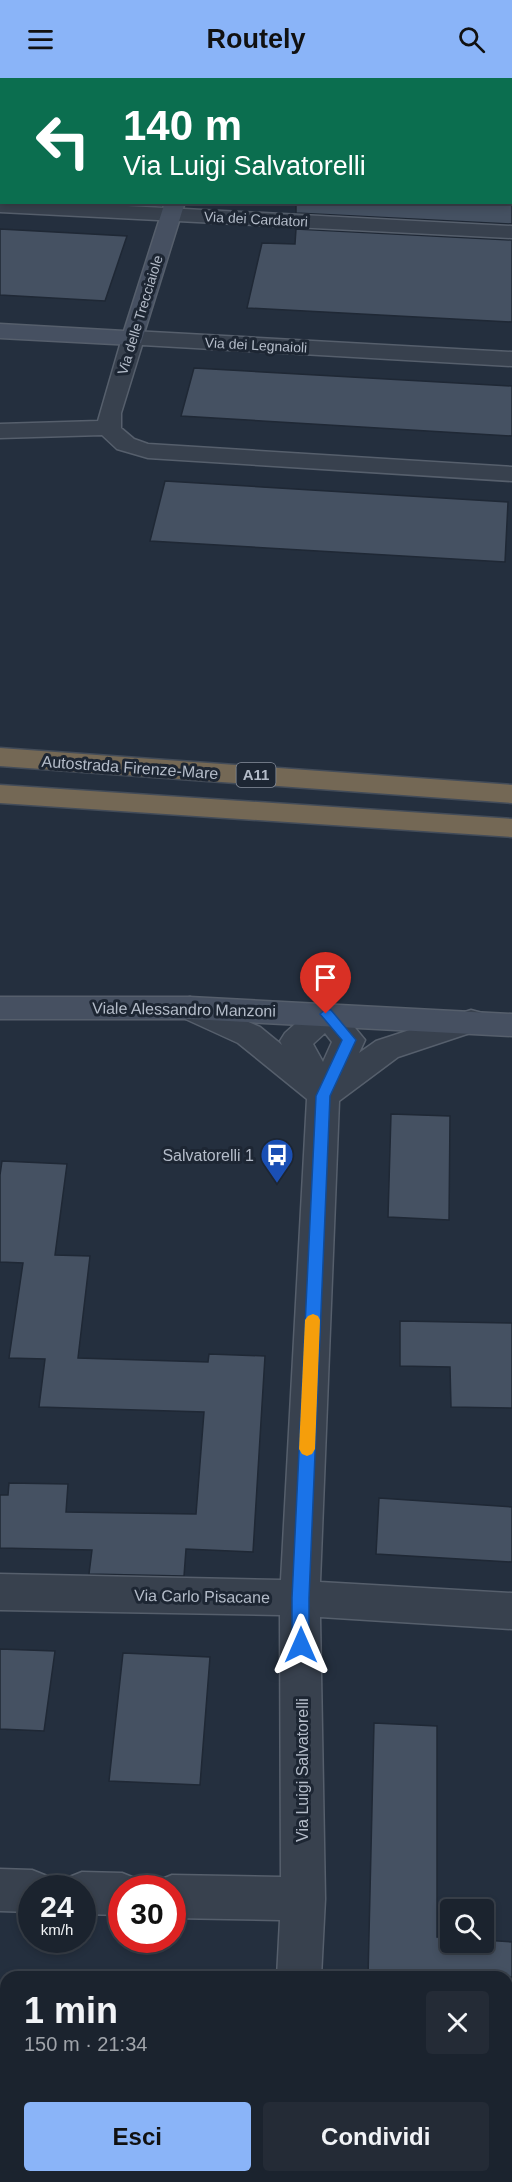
<!DOCTYPE html>
<html lang="it">
<meta charset="utf-8">
<style>
body{margin:0;font-family:Arial,sans-serif;background:#242b36;color:#f1f3f6;height:100vh;display:flex;flex-direction:column;font-size:22px;white-space:nowrap}
*{box-sizing:border-box;margin:0}
p{font-size:20px;color:#a0a4aa}
.icon{flex:none;width:33px;height:33px;fill:none;stroke:currentColor;stroke-width:2;stroke-linecap:round;stroke-linejoin:round}
.map{position:relative;flex:1;overflow:hidden}
.drawer{position:absolute;left:0px;top:1893px;width:513px;height:212px;display:flex;flex-direction:column;background:#1b232e;border-radius:18px 18px 0 0;box-shadow:0 3px 9px #0003,0 0 0 2px #39404a}
.drawer>*{flex:none}
.top-card{position:absolute;left:0px;top:0px;width:513px;height:126px;box-shadow:0 3px 9px #0003,0 0 0 2px #39404a;background:#0b6e4f;color:#fff;overflow:hidden}
.buttons{position:absolute;left:440px;top:1821px;display:grid;gap:12px}
.buttons a{display:grid;place-items:center;width:54px;height:54px;border-radius:6px;background:#1b232e;box-shadow:0 3px 9px #0003,0 0 0 2px #39404a;font-size:30px}
.speed{position:absolute;left:18px;top:1797px;display:flex;gap:12px;font-size:30px;font-weight:700;text-align:center}
.speed>*{display:grid;place-content:center;width:78px;height:78px;border-radius:50%;background:#1b232e;box-shadow:0 3px 9px #0003,0 0 0 2px #39404a;line-height:1}
.speed small{font-size:15px;font-weight:400}
.speed .limit{border:9px solid #d22;background:#fff;color:#111}
.pin{position:absolute;display:grid;place-items:center;width:51px;height:51px;color:#fff;margin:-62px -26px;border-radius:50% 50% 50% 0;rotate:-45deg;box-shadow:0 0 6px #0007}
.pin .icon{rotate:45deg}
.me{position:absolute;width:66px;margin:-33px;rotate:0deg;stroke-linejoin:round;filter:drop-shadow(0 0 4px #0008)}
.turn{display:flex;align-items:center;gap:21px;height:126px;padding:0 24px;font-size:27px}
.turn .icon{width:78px;height:78px;stroke-width:2.5}
.turn b{display:block;font-size:42px;line-height:51px}
.round{display:grid;place-items:center;flex:none;width:63px;height:63px;border-radius:6px;background:#242b36}
.head{display:flex;align-items:center;justify-content:space-between;height:102px;padding:0 24px}
h1{font-size:36px;font-weight:600;line-height:45px}
.button{display:flex;gap:12px;margin-top:auto;padding:12px 24px}
.button a{flex:1;height:69px;border-radius:6px;background:#8ab4f8;color:#111;font-size:24px;font-weight:600;line-height:69px;text-align:center}
.button a+a{background:#242b36;color:#f1f3f6}
header{display:flex;justify-content:space-between;align-items:center;height:78px;padding:0 24px;background:#8ab4f8;color:#111;font-size:27px;font-weight:600}
.map>svg:first-child{display:block}
.building{fill:#455162;stroke:#1f2835;stroke-width:1.5}
.lines{fill:none;stroke-linecap:round;stroke-linejoin:round}
.street-casing{stroke:#565f6c;stroke-width:3}
.secondary-casing{stroke:#565f6c;stroke-width:3}
.highway-casing{stroke:#434c59;stroke-width:3}
.street{fill:#38414e;fill-rule:evenodd}
.secondary{fill:#465061;fill-rule:evenodd}
.highway{fill:#746855;fill-rule:evenodd}
.route{fill:#1a73e8;stroke:#114b97;stroke-width:1.5}
.slow{fill:#f59e0b}
.labels{text-anchor:middle;stroke-width:6;stroke-linejoin:round;paint-order:stroke}
.far-street-label{font-size:14px;fill:#b4bcc9;stroke:#1d2633}
.shield{fill:#1d2633;stroke:#878f9c;stroke-width:1.5}
.shield-label{font-size:15px;font-weight:bold;fill:#b4bcc9}
.street-label{font-size:16px;fill:#b4bcc9;stroke:#1d2633}
.poi-label{font-size:16px;fill:#b4bcc9;stroke:#1d2633;text-anchor:end}
</style>
<header><svg class="icon" aria-label="menu" viewBox="0 0 24 24"><path d="M4 6h16M4 12h16M4 18h16"/></svg>Routely<svg class="icon" aria-label="search" viewBox="0 0 24 24"><circle cx="10" cy="10" r="6"/><path d="M15 15l6 6"/></svg></header>
<div class="map">
<svg width="512" height="2104" viewBox="0 0 512 2104">
<rect width="100%" height="100%" fill="#242f3e"/>
<path class="building" d="M 296,124 L 512,124 L 512,146 L 296,135 Z
M 0,151 L 127,158 L 105,223 L 0,217 Z
M 296,151 L 512,162 L 512,244 L 247,230 L 262,165 L 295,166 Z
M 194,290 L 512,308 L 512,358 L 181,338 Z
M 165,403 L 508,424 L 505,484 L 150,463 Z
M 391,1036 L 450,1038 L 449,1142 L 388,1139 Z
M 2,1083 L 67,1086 L 55,1177 L 90,1178 L 78,1280 L 208,1284 L 209,1276 L 265,1278 L 253,1474 L 186,1471 L 184,1498 L 89,1496 L 92,1472 L 0,1470 L 0,1417 L 8,1417 L 9,1405 L 68,1406 L 66,1434 L 196,1436 L 204,1334 L 39,1329 L 45,1281 L 9,1280 L 23,1185 L 0,1184 L 0,1097 Z
M 400,1243 L 512,1245 L 512,1330 L 451,1329 L 450,1289 L 400,1288 Z
M 379,1420 L 512,1429 L 512,1484 L 376,1476 Z
M 0,1571 L 55,1573 L 44,1653 L 0,1651 Z
M 123,1575 L 210,1579 L 200,1707 L 109,1703 Z
M 374,1645 L 437,1648 L 437,1859 L 450,1860 L 450,1864 L 483,1864 L 483,1862 L 512,1864 L 512,1899 L 368,1899 Z"/>
<g class="lines">
<g class="street-casing">
<path id="street" d="M 0,122 L 2,124 L 50,124 L 512,148 L 512,160 L 0,134 Z
M 133,253 L 512,274 L 512,288 L 142,267 L 121,335 L 121,350 L 134,361 L 148,366 L 512,389 L 512,403 L 148,380 L 117,371 L 102,357 L 0,360 L 0,346 L 98,343 L 122,260 L 125,255 Z
M 190,919 L 260,949 L 282,967 L 280,963 L 285,955 L 315,928 L 326,925 L 337,928 L 365,962 L 359,975 L 376,963 L 471,932 L 482,935 L 487,943 L 482,951 L 398,979 L 339,1023 L 320,1504 L 512,1515 L 512,1551 L 320,1539 L 325,1821 L 321,1899 L 277,1899 L 280,1842 L 172,1840 L 172,1810 L 153,1810 L 157,1803 L 172,1797 L 281,1799 L 280,1537 L 0,1532 L 0,1496 L 281,1502 L 307,1021 L 238,965 L 179,938 L 174,930 L 179,922 ZM 325,955 L 332,964 L 323,984 L 313,966 Z
M 0,1791 L 32,1792 L 47,1798 L 53,1810 L 32,1810 L 32,1834 L 0,1833 Z
M 82,1794 L 122,1795 L 137,1801 L 142,1810 L 122,1810 L 122,1837 L 82,1836 L 82,1810 L 62,1810 L 67,1800 Z
M 266,2098 L 314,2098 L 314,2104 L 266,2104 Z"/>
</g>
<g class="secondary-casing">
<path id="secondary" d="M 201,0 L 219,0 L 200,2 Z
M 165,124 L 185,124 L 141,265 L 133,267 L 0,260 L 0,246 L 124,253 Z
M 0,919 L 190,919 L 512,936 L 512,958 L 190,941 L 0,941 Z"/>
</g>
<g class="highway-casing">
<path id="highway" d="M 0,670 L 512,707 L 512,725 L 0,688 Z
M 0,707 L 512,741 L 512,759 L 0,725 Z"/>
</g>
<use href="#street" class="street"/>
<use href="#secondary" class="secondary"/>
<use href="#highway" class="highway"/>
</g>
<path class="route" d="M 326,931 L 331,932 L 356,962 L 330,1018 L 309,1520 L 309,1567 L 307,1572 L 301,1574 L 295,1572 L 292,1567 L 292,1520 L 316,1018 L 342,962 L 320,936 Z"/>
<path class="slow" d="M 313,1236 L 318,1238 L 320,1242 L 315,1371 L 312,1376 L 307,1378 L 302,1376 L 299,1371 L 305,1242 L 308,1238 Z"/>
<defs>
<g id="bus-pin" transform="scale(1.725)"><path d="M0 17L-7.5 6A9.5 9.5 0 1 1 7.5 6Z" fill="#1a4fb4" stroke="#1d2633"/><path d="M-5-6H5V4H4V6H2V4H-2V6H-4V4H-5ZM-3.5-4V0h7V-4ZM-3.5 1.2v1.5H-2V1.2ZM2 1.2v1.5H3.5V1.2Z" fill="#fff"/></g>
</defs>
<g fill-rule="evenodd">
<use href="#bus-pin" x="277" y="1077"/>
</g>
<g class="labels">
<g class="far-street-label">
<text transform="translate(256 141) rotate(3)" y="5">Via dei Cardatori</text>
<text transform="translate(140 237) rotate(-73)" y="5">Via delle Trecciaiole</text>
<text transform="translate(256 267) rotate(3)" y="5">Via dei Legnaioli</text>
</g>
<rect class="shield" x="236.5" y="685" width="39" height="24" rx="4.5"/>
<g class="shield-label">
<text x="256" y="702">A11</text>
</g>
<g class="street-label">
<text transform="translate(130 689) rotate(4)" y="6">Autostrada Firenze-Mare</text>
<text transform="translate(184 931) rotate(1)" y="6">Viale Alessandro Manzoni</text>
<text transform="translate(202 1518) rotate(1)" y="6">Via Carlo Pisacane</text>
<text transform="translate(302 1692) rotate(-90)" y="6">Via Luigi Salvatorelli</text>
</g>
<g class="poi-label">
<text x="254" y="1083">Salvatorelli 1</text>
</g>
</g>
</svg>
<div class="buttons">
<a><svg class="icon" aria-label="search" viewBox="0 0 24 24"><circle cx="10" cy="10" r="6"/><path d="M15 15l6 6"/></svg></a>
</div>
<div class="speed"><div>24<small>km/h</small></div><div class="limit">30</div></div>
<div class="pin" style="left:326px;top:936px;background:#d93025"><svg class="icon" aria-label="arrive" viewBox="0 0 24 24"><path d="M6 21V4h12l-3 4 3 4H6"/></svg></div>
<svg class="me" style="left:301px;top:1567px" viewBox="-20 -20 40 40"><path d="M0-17L14 15 0 8-14 15z" fill="#1a73e8" stroke="#fff" stroke-width="4"/></svg>
<div class="top-card">
<div class="turn"><svg class="icon" aria-label="left" viewBox="0 0 24 24"><path d="M17 20v-9H6M10 6l-5 5 5 5"/></svg><div><b>140 m</b>Via Luigi Salvatorelli</div></div>
</div>
<section class="drawer">
<div class="head"><div><h1>1 min</h1><p>150 m · 21:34</p></div><a class="round"><svg class="icon" aria-label="close" viewBox="0 0 24 24"><path d="M6 6l12 12M18 6L6 18"/></svg></a></div>
<div class="button"><a>Esci</a><a>Condividi</a></div>
</section>
</div>
